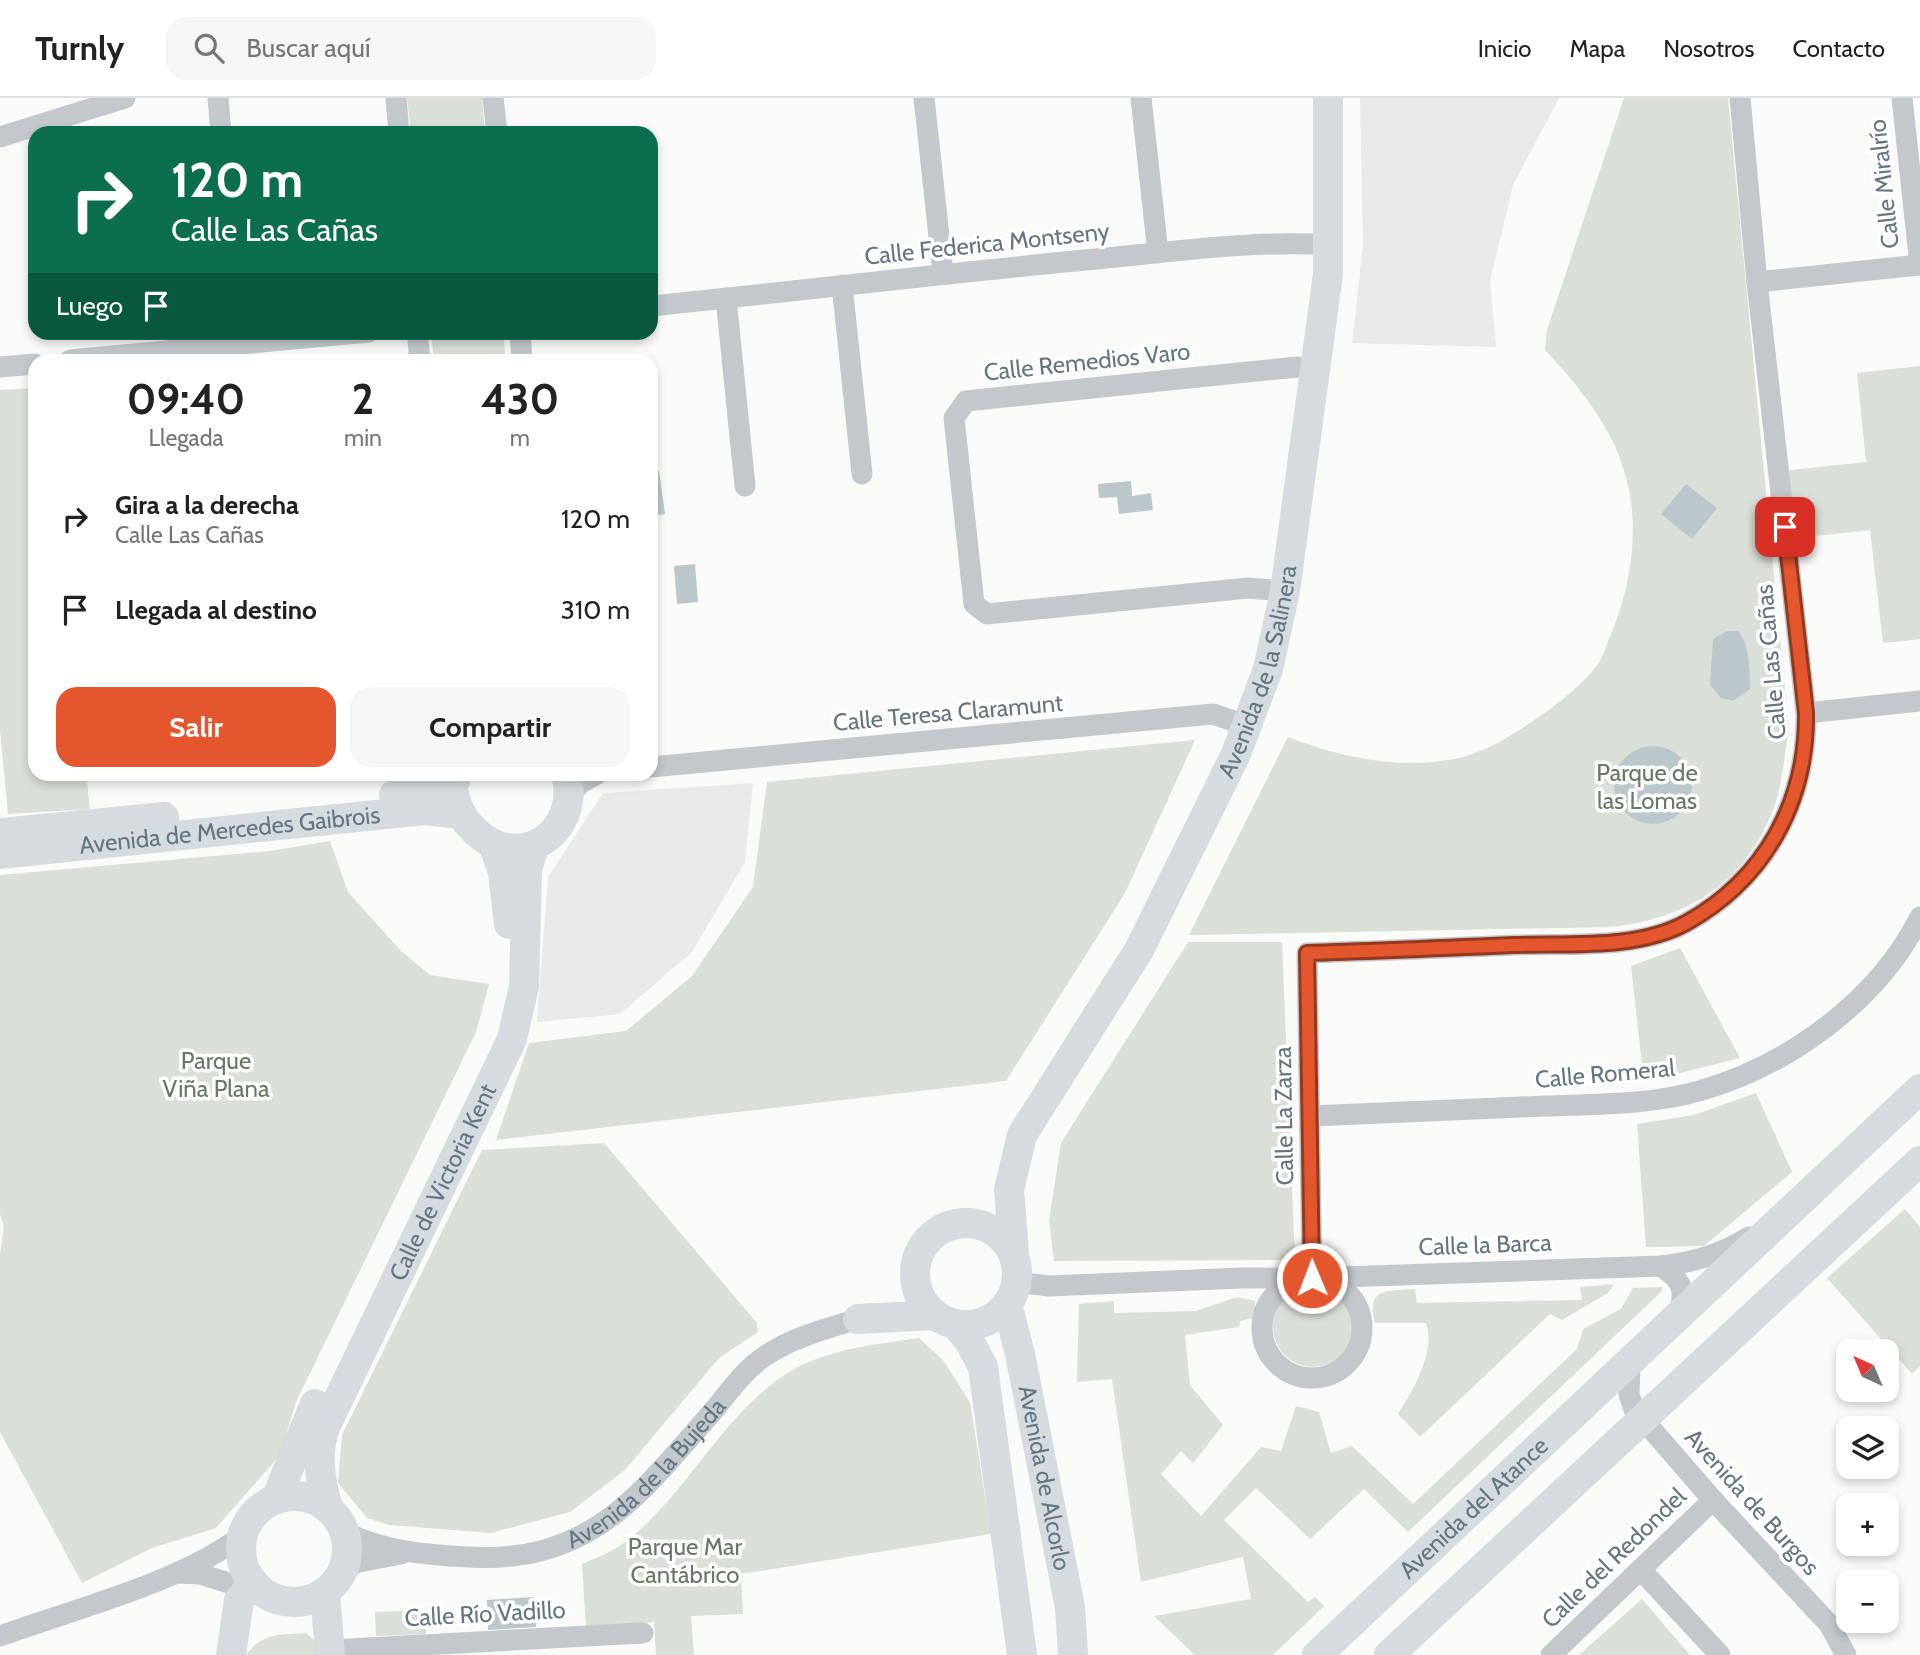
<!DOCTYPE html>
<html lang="es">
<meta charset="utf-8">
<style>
body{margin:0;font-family:Cabin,sans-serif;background:#f6f6f6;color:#222;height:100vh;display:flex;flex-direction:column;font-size:26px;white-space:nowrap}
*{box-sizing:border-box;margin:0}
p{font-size:23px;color:#767676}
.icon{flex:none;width:38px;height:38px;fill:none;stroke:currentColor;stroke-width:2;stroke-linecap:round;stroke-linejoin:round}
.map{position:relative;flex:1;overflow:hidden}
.drawer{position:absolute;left:28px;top:256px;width:630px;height:427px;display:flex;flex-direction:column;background:#fff;border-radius:21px;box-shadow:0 4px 10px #0003}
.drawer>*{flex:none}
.guide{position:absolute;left:28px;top:28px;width:630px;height:214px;border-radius:21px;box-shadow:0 4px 10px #0003;background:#0b6e4f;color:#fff;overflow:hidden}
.needle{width:46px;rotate:316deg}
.tools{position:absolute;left:1836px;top:1241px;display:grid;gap:14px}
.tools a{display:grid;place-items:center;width:63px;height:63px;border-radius:14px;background:#fff;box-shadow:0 4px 10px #0003;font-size:35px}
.pin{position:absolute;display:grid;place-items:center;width:60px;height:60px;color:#fff;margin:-30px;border-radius:14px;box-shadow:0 4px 10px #0006}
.me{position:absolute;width:77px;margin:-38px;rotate:359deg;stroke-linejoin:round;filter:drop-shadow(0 0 5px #0008)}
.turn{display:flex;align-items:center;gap:24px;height:147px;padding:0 28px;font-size:32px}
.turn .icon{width:91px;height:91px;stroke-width:2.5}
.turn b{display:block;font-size:49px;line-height:60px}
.then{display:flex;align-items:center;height:66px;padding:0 28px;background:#0003;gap:14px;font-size:26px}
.eta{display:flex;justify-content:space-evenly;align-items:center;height:119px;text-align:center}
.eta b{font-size:42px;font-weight:800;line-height:49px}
.primary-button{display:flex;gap:14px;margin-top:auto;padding:14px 28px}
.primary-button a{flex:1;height:80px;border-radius:21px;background:#e4572e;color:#fff;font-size:28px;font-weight:800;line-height:80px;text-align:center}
.primary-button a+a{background:#f6f6f6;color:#222}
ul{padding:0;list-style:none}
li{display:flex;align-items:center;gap:21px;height:91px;padding:0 28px}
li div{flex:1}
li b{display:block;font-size:26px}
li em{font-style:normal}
header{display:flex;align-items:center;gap:42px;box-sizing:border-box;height:98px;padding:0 35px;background:#fff;border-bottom:2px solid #e0e0e0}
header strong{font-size:33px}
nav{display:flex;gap:38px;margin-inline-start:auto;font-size:24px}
.search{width:490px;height:63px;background:#f6f6f6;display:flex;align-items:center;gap:18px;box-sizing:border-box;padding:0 24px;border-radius:21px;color:#767676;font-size:26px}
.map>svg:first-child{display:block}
.built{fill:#e8e9e9}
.green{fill:#dadfd7}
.water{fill:#bbc7cb}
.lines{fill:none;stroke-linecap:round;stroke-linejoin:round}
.street{stroke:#c3c8cc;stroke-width:21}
.secondary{stroke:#d6dbdf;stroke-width:30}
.route-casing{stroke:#94391e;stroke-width:18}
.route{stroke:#e4572e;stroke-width:12}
.labels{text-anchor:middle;stroke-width:7;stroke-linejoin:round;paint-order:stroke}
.street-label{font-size:24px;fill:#657683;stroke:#fff}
.park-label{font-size:24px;fill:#687a64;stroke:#fff}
</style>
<header>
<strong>Turnly</strong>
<div class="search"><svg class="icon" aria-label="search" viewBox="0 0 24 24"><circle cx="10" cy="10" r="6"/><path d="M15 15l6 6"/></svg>Buscar aquí</div>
<nav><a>Inicio</a><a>Mapa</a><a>Nosotros</a><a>Contacto</a></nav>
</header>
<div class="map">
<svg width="1920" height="1557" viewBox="0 0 1920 1557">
<rect width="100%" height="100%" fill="#fafaf8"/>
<path class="built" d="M 1360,0 L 1559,0 L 1513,87 L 1490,183 L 1496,249 L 1352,245 L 1363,149 Z
M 753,685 L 745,764 L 692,854 L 620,916 L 537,924 L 548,779 L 603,695 Z"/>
<path class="green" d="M 407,0 L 482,0 L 485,35 L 411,35 Z
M 1624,0 L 1728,0 L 1789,633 C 1784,656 1783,681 1776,703 C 1750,781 1691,821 1610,829 L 1189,837 L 1288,639 C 1340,659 1397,672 1454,661 C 1477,657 1502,643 1521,631 C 1549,613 1578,592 1598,566 C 1603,559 1606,549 1609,541 C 1631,490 1641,430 1625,376 C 1612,328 1578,287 1545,252 L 1547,232 Z
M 431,235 L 503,235 L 506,262 L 434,262 Z
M 1920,268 L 1920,541 L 1883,545 L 1870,432 L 1788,441 L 1781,373 L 1866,364 L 1857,275 Z
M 35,290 L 35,676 L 86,676 L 90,711 L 8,716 L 0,632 L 0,292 Z
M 1195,642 L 1125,795 L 1006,983 L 496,1042 L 529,945 L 626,933 L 692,878 L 753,789 L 767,684 Z
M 330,743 L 348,794 L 401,853 L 430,877 L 489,886 L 476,934 L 296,1304 L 280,1357 L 216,1430 L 152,1450 L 82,1485 L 0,1334 L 0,1156 L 4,1129 L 0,1116 L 0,777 L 270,753 Z
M 1188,844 L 1282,844 L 1295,1162 L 1054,1163 L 1049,1123 L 1061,1045 Z
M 1680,850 L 1740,960 L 1644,984 L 1631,868 Z
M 1756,995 L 1792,1074 L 1704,1148 L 1646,1149 L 1637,1026 L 1694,1017 Z
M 604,1045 L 757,1225 L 758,1234 L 719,1260 L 625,1372 L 570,1414 L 491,1435 L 390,1427 L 367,1420 L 338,1385 L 342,1337 L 482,1052 Z
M 1905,1111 L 1920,1129 L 1920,1268 L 1912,1276 L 1827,1180 Z
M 1614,1186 L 1608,1195 L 1562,1222 L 1550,1216 L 1420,1339 L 1398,1316 C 1413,1292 1436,1254 1426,1225 L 1375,1225 C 1365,1189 1389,1193 1415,1191 L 1417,1205 L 1582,1202 L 1580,1189 Z
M1273 1229a40 40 0 1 1 80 0a40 40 0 1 1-80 0Z
M 1663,1189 L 1661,1194 L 1408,1434 L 1364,1391 L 1310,1441 L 1256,1390 L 1224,1422 L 1308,1504 L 1315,1499 L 1324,1508 L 1273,1557 L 1195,1557 L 1154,1518 L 1251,1501 L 1243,1459 L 1141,1484 L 1112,1281 L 1077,1284 L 1079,1206 L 1114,1203 L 1114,1215 L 1196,1213 L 1237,1199 L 1255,1203 L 1256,1219 L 1240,1223 L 1239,1229 L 1185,1237 L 1190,1287 L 1223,1327 L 1193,1365 L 1181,1353 L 1161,1376 L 1201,1418 L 1261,1349 L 1281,1353 L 1296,1308 L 1319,1314 L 1331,1355 L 1352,1348 L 1413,1406 L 1577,1251 L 1583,1231 L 1621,1211 L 1633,1190 Z
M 919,1240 L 943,1262 L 970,1304 L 991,1436 L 741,1476 L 743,1516 L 691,1518 L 694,1557 L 656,1557 L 654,1524 L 586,1530 L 582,1466 C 598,1459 615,1453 629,1441 C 691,1392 729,1304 800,1268 C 838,1250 878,1246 919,1240 Z
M 1642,1501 L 1690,1557 L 1579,1557 Z
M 426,1512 L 426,1536 L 376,1538 L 375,1514 Z
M 306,1535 L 316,1544 L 316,1557 L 246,1557 C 264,1534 278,1537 306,1535 Z"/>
<path class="water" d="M 659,373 L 665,416 L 651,418 L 651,374 Z
M 1131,383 L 1132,398 L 1151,395 L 1153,412 L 1119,416 L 1117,399 L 1099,400 L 1098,386 Z
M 1686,386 L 1717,410 L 1692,441 L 1661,416 Z
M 695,466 L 698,504 L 677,506 L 674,468 Z
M 1727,533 L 1738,533 C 1750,546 1750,574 1750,591 L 1733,603 L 1721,600 L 1710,587 L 1713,541 Z
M1614 687a39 39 0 1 1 78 0a39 39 0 1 1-78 0Z
M 534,1499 L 536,1529 L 488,1532 L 487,1502 Z"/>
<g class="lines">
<g class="street">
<path d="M 218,0 L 221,35"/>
<path d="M 396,0 L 399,35"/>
<path d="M 493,0 L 497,35"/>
<path d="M 924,0 L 943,175"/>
<path d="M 1141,0 L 1158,155"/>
<path d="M 1902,0 L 1920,167"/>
<path d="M 0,39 L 125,0"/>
<path d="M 1757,184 L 1920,167"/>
<path d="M 842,187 L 862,376"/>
<path d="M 726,200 L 745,388"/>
<path d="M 651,208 C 799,193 947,175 1096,161 C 1172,154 1252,142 1329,147"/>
<path d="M 417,234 L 420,262"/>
<path d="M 520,234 L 522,262"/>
<path d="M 70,262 L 369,234"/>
<path d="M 0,269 L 35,266"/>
<path d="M 1285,493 L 1248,490 L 987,516 L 974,506 L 954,320 L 966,303 L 1297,269 L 1316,272"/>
<path d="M 1806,615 L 1920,603"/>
<path d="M 651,669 L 1213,616 L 1248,628"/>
<path d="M 570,697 L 581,685 L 597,676"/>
<path d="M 1311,1018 C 1389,1015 1468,1011 1546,1008 C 1596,1006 1650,1007 1699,993 C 1788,968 1878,903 1920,819"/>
<path d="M 1661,1168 C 1682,1183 1686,1190 1679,1215"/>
<path d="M 1312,1180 L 1307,855 C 1376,853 1445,850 1514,847 C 1569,845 1636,852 1686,825 C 1765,781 1807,704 1806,615 L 1757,184 L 1740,0"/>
<circle cx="1312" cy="1230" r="50"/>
<path d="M 1017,1184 L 1049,1188 L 1242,1180 L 1312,1180 L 1661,1168 C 1694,1164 1720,1157 1749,1139"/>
<path d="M 1630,1262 L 1629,1297 L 1634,1311 L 1713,1402 L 1829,1526 L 1846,1557"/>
<path id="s1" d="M 344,1434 C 384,1453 425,1457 468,1459 C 592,1466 640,1396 714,1312 C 729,1294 745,1271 765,1258 C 793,1239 826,1231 858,1221"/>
<path d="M 343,1471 L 359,1464 L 401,1456"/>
<path d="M 1641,1472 L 1720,1557"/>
<path d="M 177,1475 L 200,1476 L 232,1486 L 249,1478"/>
<path d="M 0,1538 C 74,1511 183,1484 244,1436"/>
<path d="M 330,1552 L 643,1535"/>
<path d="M 1551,1557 L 1713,1402"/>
</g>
<g class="secondary">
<path d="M 394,697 L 425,695 L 455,683"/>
<path d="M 455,699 C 457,712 465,723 474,732 C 519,777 582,734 566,676"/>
<path d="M 0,735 L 164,719"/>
<path d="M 494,748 L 503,774 L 509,826"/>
<path id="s2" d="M 0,756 L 425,712 L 461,716"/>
<circle cx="966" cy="1176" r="51"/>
<path id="s3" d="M 1014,1154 L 1009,1092 L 1022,1037 L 1139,852 L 1236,656 L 1268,571 L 1285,493 L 1328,176 L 1328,0"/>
<path id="s4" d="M 1007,1206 L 1020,1256 L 1070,1509 L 1073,1557"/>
<path d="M 858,1221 L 936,1217"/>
<path d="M 955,1226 L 970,1244 L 983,1269 L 1022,1557"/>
<circle cx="294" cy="1451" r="53"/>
<path d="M 276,1401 L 315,1306"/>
<path id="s5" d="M 328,1410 C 320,1382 315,1355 326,1327 L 512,941 L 524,888 L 527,771 L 534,749"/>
<path d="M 325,1494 L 330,1557"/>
<path d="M 231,1557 L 239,1502 L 254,1485"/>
<path id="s6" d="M 1317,1557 L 1920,991"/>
<path d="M 1389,1557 L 1920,1063"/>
</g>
</g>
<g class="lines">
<g class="route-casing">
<path id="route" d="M 1312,1180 L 1307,855 C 1376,853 1445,850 1514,847 C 1569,845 1636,852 1686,825 C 1765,781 1807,704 1806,615 L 1785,429"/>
</g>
<use href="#route" class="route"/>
</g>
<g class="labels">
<g class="street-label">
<text transform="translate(1884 86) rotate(-96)" y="8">Calle Miralrío</text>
<text transform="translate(987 146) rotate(-6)" y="8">Calle Federica Montseny</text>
<text transform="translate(1087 264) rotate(-6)" y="8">Calle Remedios Varo</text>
<text transform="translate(1771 564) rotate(-95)" y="8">Calle Las Cañas</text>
<text dy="8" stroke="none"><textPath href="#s3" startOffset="642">Avenida de la Salinera</textPath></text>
<text transform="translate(948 615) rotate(-5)" y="8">Calle Teresa Claramunt</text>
<text dy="8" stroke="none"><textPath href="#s2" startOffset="231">Avenida de Mercedes Gaibrois</textPath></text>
<text transform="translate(1605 976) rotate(-5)" y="8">Calle Romeral</text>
<text transform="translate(1284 1018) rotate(-91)" y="8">Calle La Zarza</text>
<text dy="8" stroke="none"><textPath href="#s5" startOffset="354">Calle de Victoria Kent</textPath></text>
<text transform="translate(1485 1147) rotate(-2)" y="8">Calle la Barca</text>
<text dy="8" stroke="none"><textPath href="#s1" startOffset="334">Avenida de la Bujeda</textPath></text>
<text dy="8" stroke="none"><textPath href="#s4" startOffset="178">Avenida de Alcorlo</textPath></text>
<text transform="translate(1752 1404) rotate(48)" y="8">Avenida de Burgos</text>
<text dy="8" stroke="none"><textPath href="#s6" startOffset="215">Avenida del Atance</textPath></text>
<text transform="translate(1614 1460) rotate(-44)" y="8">Calle del Redondel</text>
<text transform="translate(485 1516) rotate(-3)" y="8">Calle Río Vadillo</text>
</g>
<g class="park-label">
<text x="1647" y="683">Parque de<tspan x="1647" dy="28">las Lomas</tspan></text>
<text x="216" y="971">Parque<tspan x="216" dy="28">Viña Plana</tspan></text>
<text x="685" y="1457">Parque Mar<tspan x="685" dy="28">Cantábrico</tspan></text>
</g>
</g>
</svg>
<div class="tools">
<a><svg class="needle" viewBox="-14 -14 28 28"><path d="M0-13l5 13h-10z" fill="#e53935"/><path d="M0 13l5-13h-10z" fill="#767676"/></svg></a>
<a><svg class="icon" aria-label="layers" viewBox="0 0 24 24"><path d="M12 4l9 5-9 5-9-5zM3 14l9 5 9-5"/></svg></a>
<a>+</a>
<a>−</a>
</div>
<div class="pin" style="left:1785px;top:429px;background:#d93025"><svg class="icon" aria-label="arrive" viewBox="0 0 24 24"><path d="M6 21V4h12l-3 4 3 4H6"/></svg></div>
<svg class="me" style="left:1312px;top:1180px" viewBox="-20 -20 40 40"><circle r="17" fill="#e4572e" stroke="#fff" stroke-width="3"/><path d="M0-11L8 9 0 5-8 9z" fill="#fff"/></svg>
<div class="guide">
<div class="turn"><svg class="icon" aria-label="right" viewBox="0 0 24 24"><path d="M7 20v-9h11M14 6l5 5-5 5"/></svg><div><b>120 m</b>Calle Las Cañas</div></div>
<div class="then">Luego<svg class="icon" aria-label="arrive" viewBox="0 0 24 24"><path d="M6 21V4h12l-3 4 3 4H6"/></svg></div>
</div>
<section class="drawer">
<div class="eta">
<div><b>09:40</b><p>Llegada</p></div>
<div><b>2</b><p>min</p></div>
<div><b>430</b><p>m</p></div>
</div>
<ul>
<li><svg class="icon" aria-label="right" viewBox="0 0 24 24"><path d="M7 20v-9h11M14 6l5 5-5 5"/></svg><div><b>Gira a la derecha</b><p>Calle Las Cañas</p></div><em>120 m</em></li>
<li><svg class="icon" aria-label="arrive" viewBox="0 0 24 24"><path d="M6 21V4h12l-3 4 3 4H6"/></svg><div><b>Llegada al destino</b></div><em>310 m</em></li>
</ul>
<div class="primary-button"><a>Salir</a><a>Compartir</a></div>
</section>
</div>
